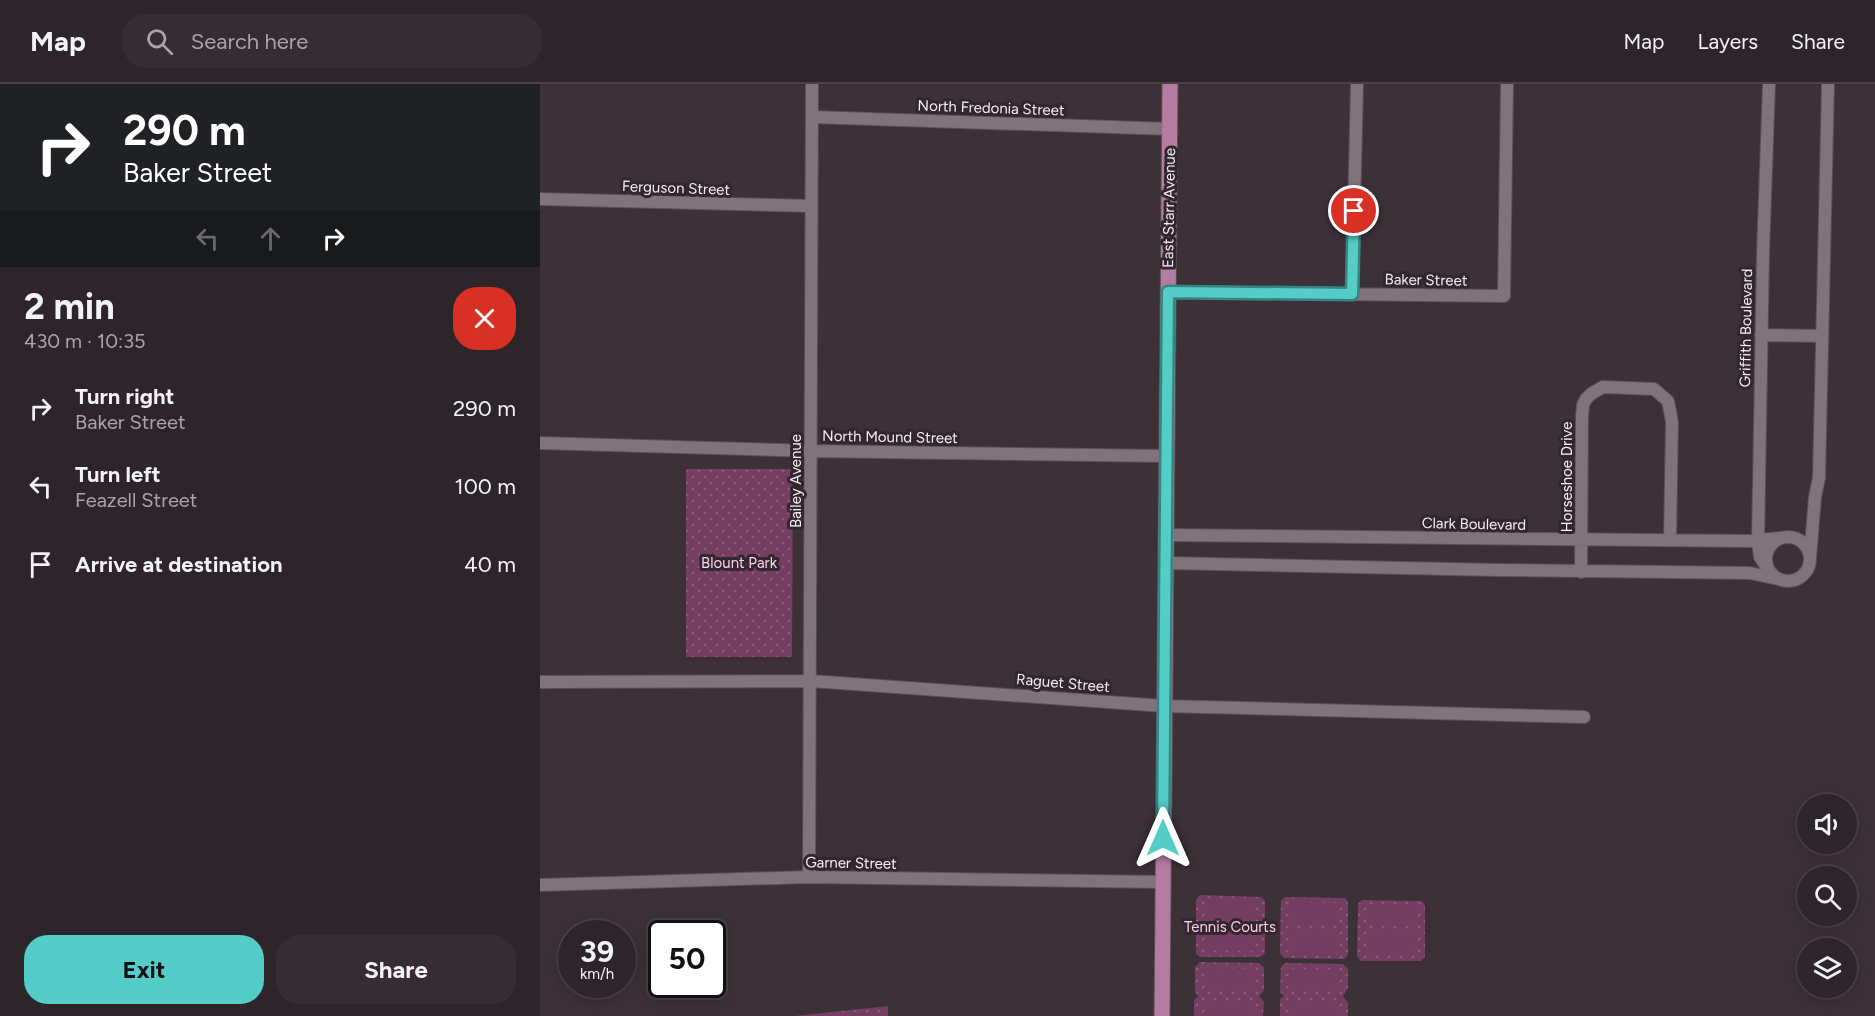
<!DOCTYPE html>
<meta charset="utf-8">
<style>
body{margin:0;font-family:Figtree,sans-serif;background:#362d32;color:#f1f3f6;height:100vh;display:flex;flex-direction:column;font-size:22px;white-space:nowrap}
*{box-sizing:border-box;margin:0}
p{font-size:20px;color:#a7a5a8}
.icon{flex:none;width:33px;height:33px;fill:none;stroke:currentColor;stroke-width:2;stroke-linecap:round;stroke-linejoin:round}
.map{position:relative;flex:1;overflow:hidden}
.details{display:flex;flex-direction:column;background:#2e252a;width:540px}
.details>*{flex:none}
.guide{background:#202124;color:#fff;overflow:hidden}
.buttons{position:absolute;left:1257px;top:710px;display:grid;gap:12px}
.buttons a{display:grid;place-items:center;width:60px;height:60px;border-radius:50%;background:#2e252a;box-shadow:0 3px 15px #0003,0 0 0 2px #494247;font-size:30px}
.speed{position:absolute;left:18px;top:836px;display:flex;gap:12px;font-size:30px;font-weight:700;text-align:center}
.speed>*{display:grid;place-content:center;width:78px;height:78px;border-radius:50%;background:#2e252a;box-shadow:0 3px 15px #0003,0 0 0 2px #494247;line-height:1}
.speed small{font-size:15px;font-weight:400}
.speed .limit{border:3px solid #111;border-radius:9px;background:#fff;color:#111}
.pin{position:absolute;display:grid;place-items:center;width:51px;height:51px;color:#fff;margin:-26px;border:3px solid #fff;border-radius:50%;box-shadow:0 2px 6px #0007}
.me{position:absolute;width:66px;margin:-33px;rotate:0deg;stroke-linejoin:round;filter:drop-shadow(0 0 4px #0008)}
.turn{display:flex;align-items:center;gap:21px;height:126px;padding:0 24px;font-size:27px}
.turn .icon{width:78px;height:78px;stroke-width:2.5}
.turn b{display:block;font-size:42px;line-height:51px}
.lanes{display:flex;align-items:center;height:57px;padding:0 24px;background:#0003;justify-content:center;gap:30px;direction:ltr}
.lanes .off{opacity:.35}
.round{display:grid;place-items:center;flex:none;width:63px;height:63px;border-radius:24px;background:#362d32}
.summary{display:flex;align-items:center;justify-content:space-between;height:102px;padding:0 24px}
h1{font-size:36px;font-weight:700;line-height:45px}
.primary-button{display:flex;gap:12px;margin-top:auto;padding:12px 24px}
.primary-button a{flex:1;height:69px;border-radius:24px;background:#54cdc8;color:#111;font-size:24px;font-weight:700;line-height:69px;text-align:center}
.primary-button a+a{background:#362d32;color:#f1f3f6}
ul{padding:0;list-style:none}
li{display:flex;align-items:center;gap:18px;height:78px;padding:0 24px}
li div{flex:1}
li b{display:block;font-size:22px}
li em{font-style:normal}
header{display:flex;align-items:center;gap:36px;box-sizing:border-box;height:84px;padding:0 30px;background:#2e252a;border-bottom:2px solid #494247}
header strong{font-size:28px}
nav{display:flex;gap:33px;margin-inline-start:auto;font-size:21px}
.search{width:420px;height:54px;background:#362d32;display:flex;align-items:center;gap:15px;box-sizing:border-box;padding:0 21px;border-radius:24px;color:#a7a5a8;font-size:22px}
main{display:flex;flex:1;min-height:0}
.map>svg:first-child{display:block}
.green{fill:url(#green-dots)}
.pitch{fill:#743e62}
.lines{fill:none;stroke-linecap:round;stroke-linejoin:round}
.minor-casing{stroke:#5a5056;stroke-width:14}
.major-casing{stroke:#5a5056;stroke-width:17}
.minor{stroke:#80737b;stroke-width:12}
.major{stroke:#b37ca0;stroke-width:15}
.route-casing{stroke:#378582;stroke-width:15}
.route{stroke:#54cdc8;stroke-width:10}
.labels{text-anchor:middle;stroke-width:6;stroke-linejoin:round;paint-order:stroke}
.street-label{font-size:15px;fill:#f6eef2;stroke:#32272e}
.park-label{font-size:15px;fill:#fbcfe9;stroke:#32272e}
</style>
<header>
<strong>Map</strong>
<div class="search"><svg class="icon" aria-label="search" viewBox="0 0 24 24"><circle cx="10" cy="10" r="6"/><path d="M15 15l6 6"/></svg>Search here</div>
<nav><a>Map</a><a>Layers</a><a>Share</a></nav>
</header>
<main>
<section class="details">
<div class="guide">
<div class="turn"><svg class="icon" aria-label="right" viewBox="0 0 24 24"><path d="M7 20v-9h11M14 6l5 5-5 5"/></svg><div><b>290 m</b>Baker Street</div></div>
<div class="lanes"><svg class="icon off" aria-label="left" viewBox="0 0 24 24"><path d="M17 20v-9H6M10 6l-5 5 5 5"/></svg><svg class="icon off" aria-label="ahead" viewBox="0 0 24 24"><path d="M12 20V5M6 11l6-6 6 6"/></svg><svg class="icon" aria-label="right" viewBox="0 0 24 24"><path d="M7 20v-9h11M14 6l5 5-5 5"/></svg></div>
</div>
<div class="summary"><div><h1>2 min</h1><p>430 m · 10:35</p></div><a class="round" style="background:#d93025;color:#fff"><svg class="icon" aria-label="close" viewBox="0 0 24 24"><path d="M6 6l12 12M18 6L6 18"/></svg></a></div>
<ul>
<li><svg class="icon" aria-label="right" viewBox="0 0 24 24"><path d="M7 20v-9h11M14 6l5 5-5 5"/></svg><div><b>Turn right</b><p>Baker Street</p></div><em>290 m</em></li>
<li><svg class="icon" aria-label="left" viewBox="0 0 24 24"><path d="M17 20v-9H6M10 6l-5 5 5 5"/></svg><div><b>Turn left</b><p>Feazell Street</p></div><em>100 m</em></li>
<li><svg class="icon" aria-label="arrive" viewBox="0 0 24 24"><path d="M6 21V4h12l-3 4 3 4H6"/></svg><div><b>Arrive at destination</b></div><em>40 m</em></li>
</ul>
<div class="primary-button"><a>Exit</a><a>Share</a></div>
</section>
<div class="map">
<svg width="1335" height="932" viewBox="0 0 1335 932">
<defs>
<pattern id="green-dots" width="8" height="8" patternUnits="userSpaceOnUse" patternTransform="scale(1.5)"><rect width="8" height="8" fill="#743e62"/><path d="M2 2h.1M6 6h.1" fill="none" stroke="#885a79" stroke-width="1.8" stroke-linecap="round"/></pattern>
</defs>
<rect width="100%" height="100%" fill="#3d3138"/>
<path class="green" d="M 146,385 L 253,385 L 252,573 L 146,573 Z
M 660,811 L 721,813 L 725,817 L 725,869 L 720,873 L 660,873 L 656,870 L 656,816 Z
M 745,813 L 805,814 L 808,818 L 808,871 L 804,875 L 744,874 L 740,869 L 741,817 Z
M 822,816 L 882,817 L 885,821 L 885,873 L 881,877 L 821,877 L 817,872 L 818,820 Z
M 660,878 L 719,879 L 724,884 L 724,906 L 719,912 L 724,918 L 723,932 L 654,932 L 654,916 L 658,912 L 655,908 L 655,883 Z
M 745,879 L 803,880 L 808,885 L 808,904 L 803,912 L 808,919 L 808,932 L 740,932 L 740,915 L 744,912 L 740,908 L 741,883 Z
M 348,922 L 348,932 L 255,932 Z"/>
<path class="pitch" d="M 667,817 L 713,818 L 713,839 L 667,838 Z
M 751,818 L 797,819 L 797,841 L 751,840 Z
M 829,820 L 875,821 L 875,842 L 828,841 Z
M 667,845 L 713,846 L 712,867 L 666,866 Z
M 751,847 L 797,848 L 796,869 L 750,868 Z
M 828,847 L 874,848 L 874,869 L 828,868 Z
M 666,884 L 713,885 L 712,906 L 666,905 Z
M 750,885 L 796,886 L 796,907 L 750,906 Z
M 666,919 L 712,919 L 712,932 L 666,932 Z
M 750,919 L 797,920 L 796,932 L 750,932 Z"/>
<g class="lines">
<g class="minor-casing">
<path id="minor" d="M 272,33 L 630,45
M 0,115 L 271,122
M 629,208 L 964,212 L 967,0
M 812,210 L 817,0
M 1221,251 L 1281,252
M 0,359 L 271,367 L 627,372
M 626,451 L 1209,457 L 1240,454
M1226 475a22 22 0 1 1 44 0a22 22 0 1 1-44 0Z
M 1270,474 L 1275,413 L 1279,394 L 1288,0
M 626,479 L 958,486 L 1210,489 L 1238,495
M 1228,485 L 1220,473 L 1218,457 L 1223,169 L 1229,0
M 1041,488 L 1042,332 L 1043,321 L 1046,315 L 1051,310 L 1063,303 L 1114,305 L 1128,317 L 1132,338 L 1130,456
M 0,598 L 271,597 L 624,622 L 1044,633
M 269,793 L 272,0
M 0,801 L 269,793 L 622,798"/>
</g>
<g class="major-casing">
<path id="major" d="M 622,932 L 630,0"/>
</g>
<use href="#minor" class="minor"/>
<use href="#major" class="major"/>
</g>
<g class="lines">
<g class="route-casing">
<path id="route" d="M 623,754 L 628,208 L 812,210 L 814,127"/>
</g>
<use href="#route" class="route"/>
</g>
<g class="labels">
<g class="street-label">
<text transform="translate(451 24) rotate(2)" y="5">North Fredonia Street</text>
<text transform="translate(136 104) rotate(2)" y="5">Ferguson Street</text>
<text transform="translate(629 124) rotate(-89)" y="5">East Starr Avenue</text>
<text transform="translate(886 196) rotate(1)" y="5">Baker Street</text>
<text transform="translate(1206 244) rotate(-89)" y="5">Griffith Boulevard</text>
<text transform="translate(350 353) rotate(1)" y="5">North Mound Street</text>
<text transform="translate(1027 393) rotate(-90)" y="5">Horseshoe Drive</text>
<text transform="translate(256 397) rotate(-90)" y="5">Bailey Avenue</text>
<text transform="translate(934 440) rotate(1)" y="5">Clark Boulevard</text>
<text transform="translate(523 599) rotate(5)" y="5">Raguet Street</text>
<text transform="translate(311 779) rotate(1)" y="5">Garner Street</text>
</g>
<g class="park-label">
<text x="199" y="484">Blount Park</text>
<text x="690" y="848">Tennis Courts</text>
</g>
</g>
</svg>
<div class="buttons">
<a><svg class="icon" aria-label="sound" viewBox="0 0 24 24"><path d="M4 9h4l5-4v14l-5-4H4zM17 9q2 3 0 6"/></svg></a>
<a><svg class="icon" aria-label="search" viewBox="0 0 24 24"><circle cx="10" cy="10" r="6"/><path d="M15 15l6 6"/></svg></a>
<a><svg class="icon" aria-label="layers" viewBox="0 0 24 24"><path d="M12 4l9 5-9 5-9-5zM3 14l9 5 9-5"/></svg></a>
</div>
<div class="speed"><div>39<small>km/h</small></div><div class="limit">50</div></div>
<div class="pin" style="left:814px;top:127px;background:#d93025"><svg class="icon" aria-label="arrive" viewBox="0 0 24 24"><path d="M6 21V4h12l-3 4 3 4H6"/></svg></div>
<svg class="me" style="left:623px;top:754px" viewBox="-20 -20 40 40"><path d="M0-17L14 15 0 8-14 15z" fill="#54cdc8" stroke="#fff" stroke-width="4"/></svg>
</div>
</main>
